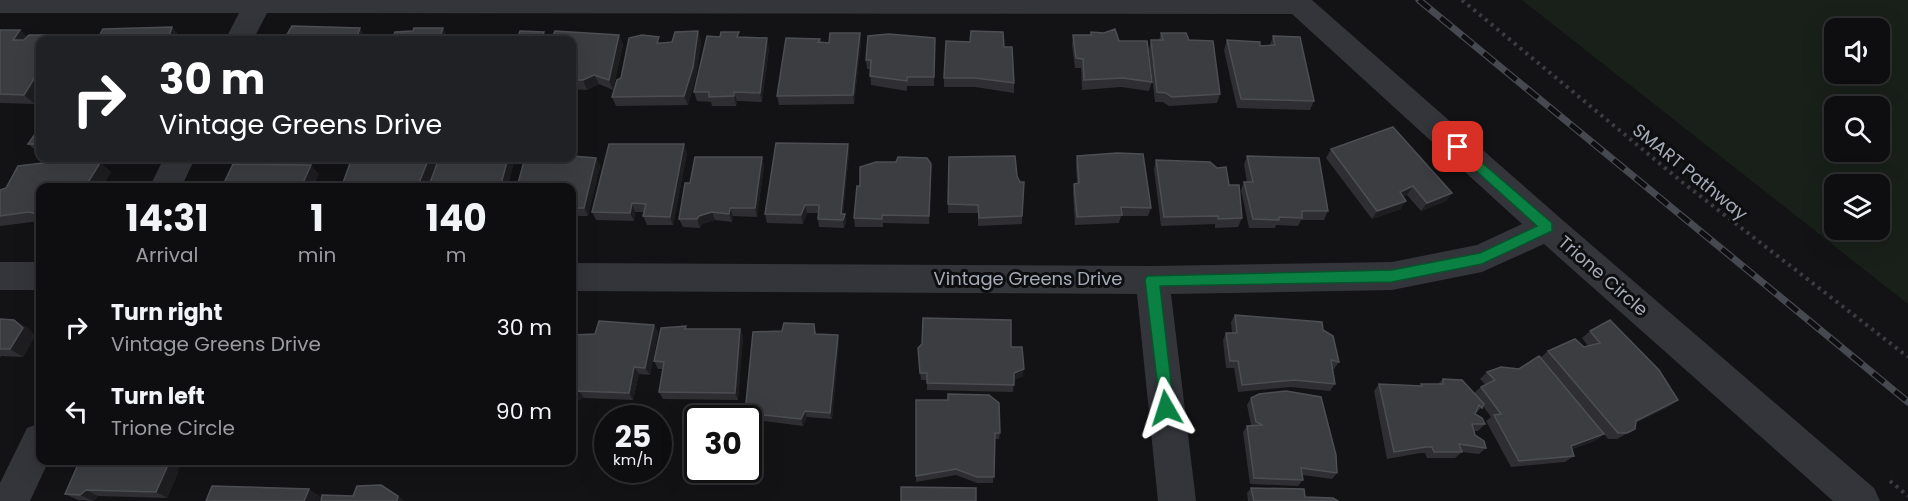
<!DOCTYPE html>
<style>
body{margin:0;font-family:Poppins,sans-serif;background:#171719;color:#f1f3f6;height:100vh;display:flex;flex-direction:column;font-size:22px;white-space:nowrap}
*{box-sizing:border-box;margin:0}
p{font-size:20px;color:#9b9c9f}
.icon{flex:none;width:33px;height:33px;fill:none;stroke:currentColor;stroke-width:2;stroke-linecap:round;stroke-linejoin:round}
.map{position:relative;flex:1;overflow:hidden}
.drawer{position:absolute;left:36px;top:183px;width:540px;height:282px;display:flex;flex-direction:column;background:#0e0e10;border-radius:12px;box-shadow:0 6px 24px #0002,0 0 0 2px #2e2e30}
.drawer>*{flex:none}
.banner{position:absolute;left:36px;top:36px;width:540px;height:126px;border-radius:12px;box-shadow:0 6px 24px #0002,0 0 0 2px #2e2e30;background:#202124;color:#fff;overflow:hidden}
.fabs{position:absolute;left:1824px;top:18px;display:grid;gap:12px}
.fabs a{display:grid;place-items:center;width:66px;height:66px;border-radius:12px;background:#0e0e10;box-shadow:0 6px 24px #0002,0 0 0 2px #2e2e30;font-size:30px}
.speed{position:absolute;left:594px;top:405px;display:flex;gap:12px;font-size:30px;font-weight:700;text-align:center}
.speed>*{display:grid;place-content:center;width:78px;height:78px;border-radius:50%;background:#0e0e10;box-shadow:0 6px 24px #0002,0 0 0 2px #2e2e30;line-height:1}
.speed small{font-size:15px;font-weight:400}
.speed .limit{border:3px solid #111;border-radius:9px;background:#fff;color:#111}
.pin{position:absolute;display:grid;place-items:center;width:51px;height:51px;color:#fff;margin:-26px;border-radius:12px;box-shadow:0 3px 9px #0006}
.me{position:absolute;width:66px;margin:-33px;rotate:354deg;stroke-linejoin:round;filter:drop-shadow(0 0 4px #0008)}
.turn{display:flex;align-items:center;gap:21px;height:126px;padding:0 24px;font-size:27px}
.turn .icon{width:78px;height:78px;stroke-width:2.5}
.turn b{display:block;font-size:42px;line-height:51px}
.eta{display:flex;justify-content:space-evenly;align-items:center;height:102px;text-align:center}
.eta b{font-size:36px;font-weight:700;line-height:42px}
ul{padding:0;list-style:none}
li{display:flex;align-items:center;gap:18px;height:84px;padding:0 24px}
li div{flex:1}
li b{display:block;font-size:22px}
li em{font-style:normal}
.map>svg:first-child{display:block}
.green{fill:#19201a;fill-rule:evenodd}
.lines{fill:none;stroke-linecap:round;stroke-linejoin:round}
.path{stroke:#3a3c42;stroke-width:4;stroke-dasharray:3 4.5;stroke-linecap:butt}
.minor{fill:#34353b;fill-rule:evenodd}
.rail-casing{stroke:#474950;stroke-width:7}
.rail{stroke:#0e0e10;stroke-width:4.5;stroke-dasharray:14;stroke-linecap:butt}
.wall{fill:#2f2f33}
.shaded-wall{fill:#1e1e21}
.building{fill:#3b3d41;stroke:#4c4e54;stroke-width:1.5}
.route{fill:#0b8043;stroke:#07532c;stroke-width:1.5}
.labels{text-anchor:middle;stroke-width:6;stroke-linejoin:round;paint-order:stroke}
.street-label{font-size:18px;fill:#a4abb7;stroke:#0e0e10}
</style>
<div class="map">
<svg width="1908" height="501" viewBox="0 0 1908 501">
<rect width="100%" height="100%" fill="#131315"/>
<path class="green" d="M 1522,0 L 1908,0 L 1908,304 ZM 1834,28 L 1880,28 L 1880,74 L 1834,74 ZM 1834,106 L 1880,106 L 1880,152 L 1834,152 ZM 1834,184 L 1880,184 L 1880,230 L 1834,230 Z"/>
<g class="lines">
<path class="path" d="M 1462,0 L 1682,182 L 1908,357
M 1890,481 L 1908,496"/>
<path class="minor" d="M 0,0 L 1312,0 L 1559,217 L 1874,488 L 1880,501 L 1833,501 L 1544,244 L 1482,272 L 1392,290 L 1171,294 L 1196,501 L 1158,501 L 1137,294 L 572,291 L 572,263 L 1152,266 L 1392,262 L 1477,245 L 1522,224 L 1292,14 L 267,13 L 253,40 L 225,40 L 239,13 L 0,13 Z
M 164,158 L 195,158 L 181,188 L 149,188 Z
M 0,262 L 40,262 L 40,290 L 0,290 Z
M 40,423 L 40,460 L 49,460 L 30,501 L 0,501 L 0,483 L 27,428 Z"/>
<g class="rail-casing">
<path id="rail" d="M 1419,0 L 1908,402"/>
</g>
<use href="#rail" class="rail"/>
</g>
<path class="wall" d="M 0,30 L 20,30 L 27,37 L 62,35 L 67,40 L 40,40 L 35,104 L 0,103 Z
M 698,31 L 701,41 L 696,76 L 688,105 L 616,106 L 612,97 L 661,43 L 672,42 Z
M 1091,32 L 1119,41 L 1152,82 L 1149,91 L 1121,87 L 1082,90 L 1081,68 L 1075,68 L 1072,45 L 1073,35 L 1091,35 Z
M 860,33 L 861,43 L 854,104 L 779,105 L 777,96 L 820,39 L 821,42 L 829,43 Z
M 1161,33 L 1220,94 L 1217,103 L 1169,106 L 1163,102 L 1155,102 L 1149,50 L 1151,40 L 1159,40 Z
M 619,35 L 623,45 L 613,90 L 599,84 L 587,90 L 572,89 L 572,40 Z
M 1273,36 L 1314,101 L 1310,110 L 1237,108 L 1224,50 L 1227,40 L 1260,46 L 1270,45 Z
M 740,38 L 769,48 L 762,102 L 737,101 L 736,106 L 712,106 L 711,102 L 697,101 L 694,92 Z
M 935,38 L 934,86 L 907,86 L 907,91 L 871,85 L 870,69 L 867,69 L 866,60 Z
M 1004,47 L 1014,83 L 1014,93 L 975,87 L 944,87 L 944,78 Z
M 40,127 L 40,153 L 39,153 L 28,144 Z
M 848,144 L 849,153 L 843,214 L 845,214 L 846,222 L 844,228 L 819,227 L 818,219 L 818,213 L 807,213 L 803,224 L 767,223 L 765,214 Z
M 1331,149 L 1452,193 L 1446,201 L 1421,211 L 1407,195 L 1403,196 L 1401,209 L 1372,219 L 1326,158 Z
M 687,153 L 673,225 L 647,225 L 643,216 L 644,212 L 635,212 L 634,221 L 596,220 L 592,212 Z
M 1077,156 L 1151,208 L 1148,216 L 1121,216 L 1119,223 L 1075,225 L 1073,192 L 1074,184 L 1077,183 L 1076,165 Z
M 1247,156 L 1328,211 L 1324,220 L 1301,220 L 1298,226 L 1276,225 L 1275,228 L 1249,228 L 1241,190 L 1244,182 L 1247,182 L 1244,165 Z
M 762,157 L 764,166 L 757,217 L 733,216 L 732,222 L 715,220 L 702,224 L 700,228 L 683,227 L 679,219 L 690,183 Z
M 949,157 L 1017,176 L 1022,216 L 1022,224 L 978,226 L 978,213 L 948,213 Z
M 596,158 L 600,166 L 588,216 L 572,216 L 572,188 L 518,183 Z
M 1156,160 L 1229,185 L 1242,218 L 1238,227 L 1215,228 L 1215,224 L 1161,226 L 1154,169 Z
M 100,163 L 111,172 L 101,188 L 40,188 L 40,221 L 0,226 L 0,190 Z
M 931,172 L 929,224 L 883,223 L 883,227 L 855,227 L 854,218 Z
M 1235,315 L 1323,330 L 1339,362 L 1334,369 L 1333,369 L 1335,384 L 1330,391 L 1290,387 L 1238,392 L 1234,368 L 1226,368 L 1223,340 L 1226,333 L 1232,333 L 1231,322 Z
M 0,319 L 27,327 L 35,336 L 23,357 L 1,356 L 0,358 Z
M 654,325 L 658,332 L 650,375 L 639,374 L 633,400 L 584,398 L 572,402 L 595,334 Z
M 687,329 L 740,329 L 743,336 L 738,400 L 663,399 L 659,392 L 663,369 L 658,369 L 654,361 Z
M 816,331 L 816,334 L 839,342 L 832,419 L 807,417 L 803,426 L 748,419 L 745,413 Z
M 1590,331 L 1678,400 L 1668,407 L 1635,423 L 1635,429 L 1617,439 L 1608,439 L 1604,434 L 1595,441 L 1572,449 L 1574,456 L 1565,462 L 1511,467 L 1486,421 L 1491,417 L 1483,406 L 1475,414 L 1485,424 L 1478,431 L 1474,431 L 1475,435 L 1486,448 L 1479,454 L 1462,452 L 1455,458 L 1427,458 L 1425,453 L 1420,453 L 1387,459 L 1374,391 L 1379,384 L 1419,386 L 1421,384 L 1438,384 L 1443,379 L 1474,393 L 1481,387 L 1486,385 L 1480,379 L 1487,372 L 1519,369 L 1540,358 L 1548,351 L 1588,346 L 1582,338 Z
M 1011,347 L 1023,376 L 1014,380 L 1013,392 L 927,390 L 927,380 L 921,380 L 918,348 Z
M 1251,398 L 1337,473 L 1332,479 L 1302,475 L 1303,480 L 1298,486 L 1250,484 L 1243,432 L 1247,426 L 1251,425 L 1247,405 Z
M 916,400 L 1000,433 L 999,439 L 995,439 L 993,483 L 977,483 L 956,475 L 916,482 Z
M 80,460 L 179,460 L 178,473 L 167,498 L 98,496 L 93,501 L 78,500 L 65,494 Z
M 1251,488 L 1305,497 L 1338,501 L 1248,501 L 1247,493 Z"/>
<path class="shaded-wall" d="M 172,27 L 181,37 L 179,40 L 173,40 L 169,36 Z
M 360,28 L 366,38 L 365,40 L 359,40 L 357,37 Z
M 443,28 L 448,38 L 440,37 Z
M 20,30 L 30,39 L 23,49 L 13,40 Z
M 698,31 L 701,41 L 696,76 L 688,105 L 684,96 Z
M 544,32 L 548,40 L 541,40 Z
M 860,33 L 861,43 L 854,104 L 853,95 Z
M 62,35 L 67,40 L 59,40 Z
M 619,35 L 623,45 L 613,90 L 609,80 Z
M 767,38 L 769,48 L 762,102 L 760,93 Z
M 40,69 L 40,95 L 35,104 L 24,95 Z
M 594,75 L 599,84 L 587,90 L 583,80 Z
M 734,92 L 737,101 L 736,106 L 734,96 Z
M 684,144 L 687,153 L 673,225 L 670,217 Z
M 848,144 L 849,153 L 842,222 L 841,214 Z
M 762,157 L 764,166 L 757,217 L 755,208 Z
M 429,158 L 438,158 L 427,188 L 417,188 Z
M 508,158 L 515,158 L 508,188 L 500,188 Z
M 596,158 L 600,166 L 588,216 L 584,208 Z
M 100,163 L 111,172 L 101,188 L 92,188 L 87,184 Z
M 311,165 L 319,174 L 313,188 L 304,188 L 302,185 Z
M 1413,186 L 1407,195 L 1395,200 L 1400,192 Z
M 1452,193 L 1446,201 L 1421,211 L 1427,203 Z
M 1406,201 L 1401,209 L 1372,219 L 1377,211 Z
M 632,203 L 635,212 L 634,221 L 630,213 Z
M 805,205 L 807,213 L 803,224 L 801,215 Z
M 730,208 L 733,216 L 732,222 L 729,214 Z
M 712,212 L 715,220 L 702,224 L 700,228 L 697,219 L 699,216 Z
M 845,214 L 846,222 L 844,228 L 843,220 Z
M 14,320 L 27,327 L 35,336 L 23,357 L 10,349 Z
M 654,325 L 658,332 L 650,375 L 645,368 Z
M 740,329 L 743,336 L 738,400 L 735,393 Z
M 838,335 L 839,342 L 832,419 L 830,413 Z
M 634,367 L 639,374 L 633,400 L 629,393 Z
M 1024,369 L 1023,376 L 1013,380 L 1014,373 Z
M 579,391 L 584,398 L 572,402 L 572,393 Z
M 1678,400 L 1668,407 L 1626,428 L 1636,421 Z
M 805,411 L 807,417 L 803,426 L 801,419 Z
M 1604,434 L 1595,441 L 1562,452 L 1571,446 Z
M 167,460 L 179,460 L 178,473 L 167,498 L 156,492 Z
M 309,489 L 321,497 L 319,501 L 304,501 Z
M 86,490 L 98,496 L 93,501 L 80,495 Z
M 398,496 L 405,501 L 397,501 Z"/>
<path class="building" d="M 292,26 L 360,28 L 357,37 L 361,37 L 360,40 L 276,40 L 277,38 L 285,38 Z
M 172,27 L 169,36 L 174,40 L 97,40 L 103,29 Z
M 414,28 L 443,28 L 440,37 L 466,38 L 465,40 L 392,40 L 395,32 L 413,31 Z
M 1115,29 L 1119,41 L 1147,41 L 1152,82 L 1123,78 L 1084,80 L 1083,59 L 1076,58 L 1073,35 L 1091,35 L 1091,32 L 1104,33 Z
M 0,30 L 20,30 L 13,40 L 24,40 L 29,35 L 62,35 L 59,40 L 40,40 L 40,69 L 24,95 L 0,94 Z
M 520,31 L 544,32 L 541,40 L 517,40 Z
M 555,31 L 619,35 L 609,80 L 594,75 L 583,80 L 572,80 L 572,40 L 551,40 Z
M 698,31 L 693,67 L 684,96 L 612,97 L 617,80 L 621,78 L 629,38 L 642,35 L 659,37 L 657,43 L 662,43 L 672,42 L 675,32 Z
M 971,31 L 1003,32 L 1004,47 L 1012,47 L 1014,83 L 975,78 L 944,78 L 946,41 L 970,42 Z
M 721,32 L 739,32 L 737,37 L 767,38 L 760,93 L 734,92 L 734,96 L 709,97 L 709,92 L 694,92 L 707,36 L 720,37 Z
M 830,33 L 860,33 L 853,95 L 777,96 L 786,38 L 820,39 L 818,42 L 829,43 Z
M 1161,33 L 1186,33 L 1189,40 L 1213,41 L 1220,94 L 1172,97 L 1166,93 L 1157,92 L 1151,40 L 1163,40 Z
M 889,34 L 935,38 L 934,77 L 907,77 L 907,81 L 870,76 L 871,60 L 866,60 L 868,36 Z
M 1273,36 L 1300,37 L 1314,101 L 1241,99 L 1227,40 L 1260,42 L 1260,46 L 1275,45 Z
M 474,37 L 505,37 L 504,40 L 473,40 Z
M 40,127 L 40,144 L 28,144 Z
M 1393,127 L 1452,193 L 1427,203 L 1413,186 L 1400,192 L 1406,201 L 1377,211 L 1331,149 Z
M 776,143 L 848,144 L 841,214 L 845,214 L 843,220 L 818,219 L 819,205 L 805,205 L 801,215 L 765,214 Z
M 609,144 L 684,144 L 670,217 L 643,216 L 646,204 L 632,203 L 630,213 L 592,212 Z
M 1117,153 L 1143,154 L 1151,208 L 1121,207 L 1122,215 L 1077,217 L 1074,184 L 1079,183 L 1077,156 Z
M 572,156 L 596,158 L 584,208 L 572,208 L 572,188 L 511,188 L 512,182 L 518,183 L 525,158 L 572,158 Z
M 1015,156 L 1017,176 L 1020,182 L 1024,182 L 1022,216 L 979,218 L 978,205 L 948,204 L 949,157 Z
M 1247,156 L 1319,158 L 1328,211 L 1302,211 L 1302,218 L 1279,217 L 1279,220 L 1253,219 L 1244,182 L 1253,182 Z
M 695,157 L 762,157 L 755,208 L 730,208 L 729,214 L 712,212 L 699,216 L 697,219 L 679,219 L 685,183 L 690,183 Z
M 898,157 L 927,158 L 931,164 L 929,216 L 882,215 L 882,219 L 854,218 L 857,186 L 860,186 L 860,167 L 876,162 L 896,162 Z
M 352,158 L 429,158 L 417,188 L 341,188 Z
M 439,158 L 508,158 L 500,188 L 428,188 Z
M 1156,160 L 1210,162 L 1217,168 L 1226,167 L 1229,185 L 1239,185 L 1242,218 L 1218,219 L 1218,216 L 1164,217 Z
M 60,161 L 100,163 L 87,184 L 95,188 L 40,188 L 40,214 L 28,212 L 0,216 L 0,190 L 6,188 L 18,166 Z
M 233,164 L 311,165 L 302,185 L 305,185 L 304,188 L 212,188 L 213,185 L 223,185 Z
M 1235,315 L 1322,322 L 1323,330 L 1333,336 L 1339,362 L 1331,360 L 1335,384 L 1294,380 L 1242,385 L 1238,361 L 1230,361 L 1226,333 L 1237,333 Z
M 923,318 L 1011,320 L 1011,347 L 1022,347 L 1024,369 L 1014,373 L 1014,385 L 927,383 L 927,373 L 920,373 L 918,348 L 922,344 Z
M 0,319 L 14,320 L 23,328 L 10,349 L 0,349 Z
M 1610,320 L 1659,370 L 1678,400 L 1636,421 L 1635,429 L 1627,433 L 1618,433 L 1548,351 L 1575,339 L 1584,347 L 1600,343 L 1590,331 Z
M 599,321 L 654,325 L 645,368 L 634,367 L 629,393 L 579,391 L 572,393 L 572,335 L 595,334 Z
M 784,323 L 814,324 L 815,334 L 838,335 L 830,413 L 805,411 L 801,419 L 745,413 L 753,332 L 782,331 Z
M 686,326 L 685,329 L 740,329 L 735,393 L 659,392 L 664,362 L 654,361 L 661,328 Z
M 1539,356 L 1604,434 L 1571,446 L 1574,456 L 1519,461 L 1494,415 L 1501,414 L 1481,387 L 1495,380 L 1487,372 L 1501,367 L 1519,369 Z
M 1443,379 L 1462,380 L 1484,404 L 1482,408 L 1479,405 L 1475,414 L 1482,418 L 1485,424 L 1472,424 L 1475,435 L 1484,441 L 1486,448 L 1459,444 L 1462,452 L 1434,452 L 1432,447 L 1426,447 L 1394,452 L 1379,384 L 1422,386 L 1421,384 L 1443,384 Z
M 1286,391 L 1321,397 L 1336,455 L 1337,473 L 1301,468 L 1303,480 L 1254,478 L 1247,426 L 1263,425 L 1256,422 L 1251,398 L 1259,394 Z
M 948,394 L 989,395 L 999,403 L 1000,433 L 995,433 L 994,477 L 977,477 L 956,469 L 916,476 L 916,400 L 948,400 Z
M 80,460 L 167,460 L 167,467 L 156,492 L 86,490 L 80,495 L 65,494 Z
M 381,485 L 398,496 L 397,501 L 321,501 L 322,495 L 353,496 L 357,486 Z
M 212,486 L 309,489 L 304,501 L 206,501 Z
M 901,487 L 976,488 L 976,501 L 901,501 Z
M 1251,488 L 1304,489 L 1305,497 L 1333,498 L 1338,501 L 1254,501 Z"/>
<path class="route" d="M 1458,142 L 1552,223 L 1552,231 L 1482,264 L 1392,282 L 1160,286 L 1174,408 L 1172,413 L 1161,413 L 1145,280 L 1147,276 L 1392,270 L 1480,253 L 1537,226 L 1454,151 L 1454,144 Z"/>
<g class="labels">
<g class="street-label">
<text transform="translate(1690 172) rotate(39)" y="6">SMART Pathway</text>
<text transform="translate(1603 276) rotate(41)" y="6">Trione Circle</text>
<text x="1028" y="285">Vintage Greens Drive</text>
</g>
</g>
</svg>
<div class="fabs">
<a><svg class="icon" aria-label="sound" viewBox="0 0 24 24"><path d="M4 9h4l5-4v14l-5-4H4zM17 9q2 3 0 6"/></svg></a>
<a><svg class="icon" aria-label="search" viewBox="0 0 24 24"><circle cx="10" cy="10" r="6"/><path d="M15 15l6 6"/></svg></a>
<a><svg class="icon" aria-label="layers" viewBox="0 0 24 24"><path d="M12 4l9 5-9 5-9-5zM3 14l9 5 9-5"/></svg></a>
</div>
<div class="speed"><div>25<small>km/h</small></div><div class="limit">30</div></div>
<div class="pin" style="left:1458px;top:147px;background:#d93025"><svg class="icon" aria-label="arrive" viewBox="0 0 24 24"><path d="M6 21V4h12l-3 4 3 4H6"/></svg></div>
<svg class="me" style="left:1166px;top:408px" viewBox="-20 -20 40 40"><path d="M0-17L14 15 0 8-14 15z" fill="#0b8043" stroke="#fff" stroke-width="4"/></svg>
<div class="banner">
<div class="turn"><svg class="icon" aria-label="right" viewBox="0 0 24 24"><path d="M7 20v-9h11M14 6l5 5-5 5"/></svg><div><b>30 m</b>Vintage Greens Drive</div></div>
</div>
<section class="drawer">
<div class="eta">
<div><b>14:31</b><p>Arrival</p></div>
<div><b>1</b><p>min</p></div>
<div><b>140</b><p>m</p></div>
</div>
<ul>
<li><svg class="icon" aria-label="right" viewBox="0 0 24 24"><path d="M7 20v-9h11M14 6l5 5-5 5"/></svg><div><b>Turn right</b><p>Vintage Greens Drive</p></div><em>30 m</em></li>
<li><svg class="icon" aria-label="left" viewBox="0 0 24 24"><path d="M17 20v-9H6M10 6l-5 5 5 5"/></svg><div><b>Turn left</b><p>Trione Circle</p></div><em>90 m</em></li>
</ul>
</section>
</div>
